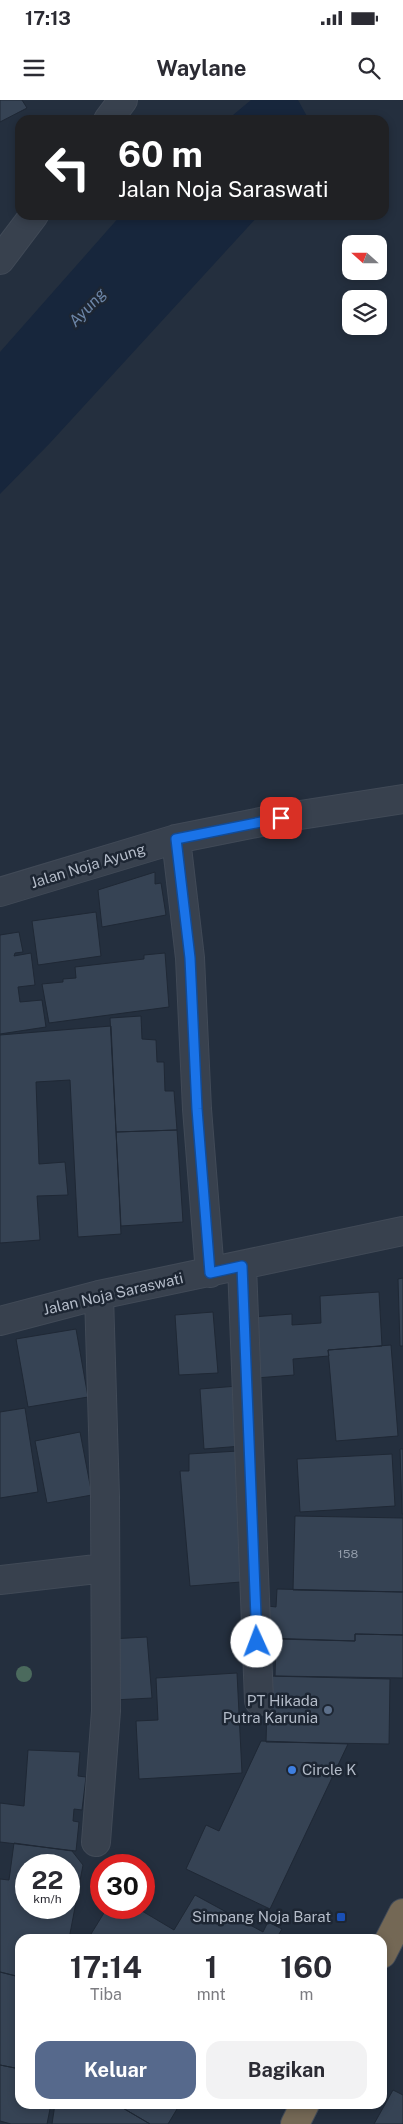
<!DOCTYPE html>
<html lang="id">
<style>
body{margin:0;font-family:"Public Sans",sans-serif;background:#f2f2f3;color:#2b2b33;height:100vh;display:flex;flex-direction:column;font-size:19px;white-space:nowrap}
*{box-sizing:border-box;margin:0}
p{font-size:16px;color:#7c7c81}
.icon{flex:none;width:28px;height:28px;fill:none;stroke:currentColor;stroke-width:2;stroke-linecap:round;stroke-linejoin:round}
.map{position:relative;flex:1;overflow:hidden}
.sheet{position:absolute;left:15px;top:1834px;width:372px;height:175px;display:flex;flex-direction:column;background:#fff;border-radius:15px;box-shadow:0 2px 8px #0003}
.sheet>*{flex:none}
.banner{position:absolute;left:15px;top:15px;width:374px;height:105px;border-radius:15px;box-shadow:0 2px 8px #0003;background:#202124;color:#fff;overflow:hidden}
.needle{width:32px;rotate:291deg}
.controls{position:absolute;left:342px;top:135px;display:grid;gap:10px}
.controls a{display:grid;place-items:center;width:45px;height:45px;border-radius:10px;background:#fff;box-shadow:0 2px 8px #0003;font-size:25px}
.speed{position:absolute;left:15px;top:1754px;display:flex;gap:10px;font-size:25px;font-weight:700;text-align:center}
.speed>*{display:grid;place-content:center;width:65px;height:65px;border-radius:50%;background:#fff;box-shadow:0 2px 8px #0003;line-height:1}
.speed small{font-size:12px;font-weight:400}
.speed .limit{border:8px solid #d22;background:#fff;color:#111}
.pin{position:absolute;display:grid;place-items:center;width:42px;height:42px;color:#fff;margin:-21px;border-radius:10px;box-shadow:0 2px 8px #0006}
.me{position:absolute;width:55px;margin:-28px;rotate:358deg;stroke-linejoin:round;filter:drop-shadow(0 0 4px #0008)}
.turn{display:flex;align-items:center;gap:18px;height:105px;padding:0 20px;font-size:22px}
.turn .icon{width:65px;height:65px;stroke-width:2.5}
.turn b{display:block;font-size:35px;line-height:42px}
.eta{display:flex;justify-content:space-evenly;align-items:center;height:85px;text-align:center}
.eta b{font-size:30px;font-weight:700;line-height:35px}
.primary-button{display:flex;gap:10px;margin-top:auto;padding:10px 20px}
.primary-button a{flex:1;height:58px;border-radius:15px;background:#56698c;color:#fff;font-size:20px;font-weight:700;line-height:58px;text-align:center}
.primary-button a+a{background:#f2f2f3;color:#2b2b33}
.status{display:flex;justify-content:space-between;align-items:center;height:35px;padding:0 25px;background:#fff;direction:ltr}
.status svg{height:14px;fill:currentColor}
header{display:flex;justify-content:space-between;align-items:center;height:65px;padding:0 20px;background:#fff;font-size:22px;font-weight:700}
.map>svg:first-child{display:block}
.water{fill:#17263c}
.building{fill:#364354;stroke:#1f2835;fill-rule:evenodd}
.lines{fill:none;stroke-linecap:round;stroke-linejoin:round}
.minor-casing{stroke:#414a57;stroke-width:30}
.highway-casing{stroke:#434c59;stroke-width:30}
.minor{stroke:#38414e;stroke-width:28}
.highway{stroke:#746855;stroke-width:28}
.tree{fill:#4b6a5d}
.route-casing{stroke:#114b97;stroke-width:12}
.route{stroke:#1a73e8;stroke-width:9}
.service-dot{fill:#5c6f8a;stroke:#1d2633;stroke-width:2}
.shop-dot{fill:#3f7fe0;stroke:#1d2633;stroke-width:2}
.transit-dot{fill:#1a4fb4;stroke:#1d2633;stroke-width:2}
.labels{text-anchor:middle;stroke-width:5;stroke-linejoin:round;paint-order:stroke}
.number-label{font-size:12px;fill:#929caa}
.street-label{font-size:15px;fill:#b4bcc9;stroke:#1d2633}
.poi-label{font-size:15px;fill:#b4bcc9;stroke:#1d2633;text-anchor:end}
.water-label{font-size:16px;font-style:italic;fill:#6d86a8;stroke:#1d2633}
</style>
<div class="status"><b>17:13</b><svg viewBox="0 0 49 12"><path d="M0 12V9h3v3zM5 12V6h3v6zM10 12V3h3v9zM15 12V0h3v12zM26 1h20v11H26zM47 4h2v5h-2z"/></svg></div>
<header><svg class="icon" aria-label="menu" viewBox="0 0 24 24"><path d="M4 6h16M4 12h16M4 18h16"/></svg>Waylane<svg class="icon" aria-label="search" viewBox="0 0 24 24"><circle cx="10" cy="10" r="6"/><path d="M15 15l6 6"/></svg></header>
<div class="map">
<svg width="403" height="2024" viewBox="0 0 403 2024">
<rect width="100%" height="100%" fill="#242f3e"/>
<path class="water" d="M 251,0 L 298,0 L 309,20 L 227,20 Z
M 121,115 L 259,115 L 50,343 L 0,394 L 0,252 Z"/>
<path class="building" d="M 0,0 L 22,0 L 27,8 L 0,22 Z
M 155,772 L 155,784 L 161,783 L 166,815 L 102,827 L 98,790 Z
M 96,812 L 101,856 L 38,865 L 32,821 Z
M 19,832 L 23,852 L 15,853 L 14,856 L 31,853 L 35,885 L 18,887 L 20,902 L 42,900 L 46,927 L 0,934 L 0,835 Z
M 165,853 L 169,907 L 49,923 L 42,884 L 63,882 L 63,879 L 76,878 L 75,867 L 144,859 L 144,855 Z
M 141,916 L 142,939 L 156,940 L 157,962 L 164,962 L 165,991 L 174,991 L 177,1030 L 116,1032 L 110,918 Z
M 111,926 L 121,1134 L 78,1137 L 70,980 L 36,982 L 39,1064 L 65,1062 L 68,1095 L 37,1096 L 40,1140 L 0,1143 L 0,935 Z
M 177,1030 L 183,1122 L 121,1126 L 116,1032 Z
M 403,1178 L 403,1246 L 400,1246 L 398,1179 Z
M 379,1192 L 382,1246 L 328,1250 L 329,1256 L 293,1259 L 294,1275 L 256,1278 L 252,1217 L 292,1214 L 292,1225 L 321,1223 L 320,1196 Z
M 213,1212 L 218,1273 L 179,1275 L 175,1215 Z
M 76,1229 L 88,1297 L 28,1307 L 16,1239 Z
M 391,1245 L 398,1336 L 336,1341 L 328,1250 Z
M 238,1286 L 242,1346 L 204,1349 L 200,1289 Z
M 25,1308 L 38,1392 L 0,1398 L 0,1312 Z
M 80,1332 L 92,1395 L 47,1403 L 35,1341 Z
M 400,1349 L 403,1349 L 403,1414 L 402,1414 Z
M 238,1351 L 243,1406 L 241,1482 L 190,1486 L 180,1371 L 189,1371 L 189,1354 Z
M 392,1354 L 395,1406 L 300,1412 L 297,1359 Z
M 295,1416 L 403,1418 L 403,1492 L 293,1490 Z
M 277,1489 L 403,1492 L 403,1535 L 355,1534 L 355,1541 L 267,1538 L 268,1506 L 276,1507 Z
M 355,1534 L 403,1535 L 403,1578 L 275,1576 L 276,1539 L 355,1541 Z
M 147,1537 L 152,1598 L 113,1600 L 110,1539 Z
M 237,1573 L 242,1673 L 139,1679 L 136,1621 L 158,1620 L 156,1578 Z
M 268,1576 L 390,1579 L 389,1644 L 266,1642 Z
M 261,1641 L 348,1644 L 270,1809 L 186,1769 L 206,1725 L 219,1731 Z
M 28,1650 L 80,1652 L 78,1676 L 86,1677 L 82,1710 L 74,1709 L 73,1721 L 79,1722 L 76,1751 L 0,1742 L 0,1703 L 24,1706 Z
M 14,1743 L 72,1751 L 83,1765 L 69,1839 L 20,1839 L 20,1877 L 0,1872 L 0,1779 L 9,1780 ZM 26,1765 L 69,1765 L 69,1808 L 26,1808 Z
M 195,1795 L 263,1832 L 268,1822 L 282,1829 L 276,1839 L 88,1839 L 107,1808 L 137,1808 L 174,1830 Z
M 0,1872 L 20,1877 L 20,1969 L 0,1965 Z
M 0,1965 L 20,1969 L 20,2004 L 51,2004 L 47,2024 L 11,2024 L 0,2021 Z
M 393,1990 L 403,1995 L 403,2024 L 374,2024 Z
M 55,2004 L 116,2004 L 150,2024 L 52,2024 Z
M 116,2004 L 180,2004 L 168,2024 L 150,2024 Z"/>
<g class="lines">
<g class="minor-casing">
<path id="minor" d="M 108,20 L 123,0
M 0,160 L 34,115
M 176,739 L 190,858 L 197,1009 L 210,1173
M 0,792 L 176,739 L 281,718 L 403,699
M 242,1166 L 259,1601
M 0,1221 L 99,1195 L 403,1131
M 0,1480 L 105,1468
M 96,1742 L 106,1611 L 105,1397 L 99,1195"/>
</g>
<g class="highway-casing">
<path id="highway" d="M 382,1854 L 403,1813
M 295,2024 L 305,2004"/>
</g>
<use href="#minor" class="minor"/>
<use href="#highway" class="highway"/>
</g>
<circle class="tree" cx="24" cy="1574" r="8"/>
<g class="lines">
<g class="route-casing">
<path id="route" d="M 257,1542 L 242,1166 L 210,1173 L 197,1009 L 190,858 L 176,739 L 281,718"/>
</g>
<use href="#route" class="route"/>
</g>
<circle class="service-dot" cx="328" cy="1610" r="5"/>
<circle class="shop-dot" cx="292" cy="1670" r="5"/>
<rect class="transit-dot" x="336" y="1812" width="10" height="10" rx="2.5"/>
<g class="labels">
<g class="number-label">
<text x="348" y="1458">158</text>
</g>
<g class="street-label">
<text transform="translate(88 766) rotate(-17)" y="5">Jalan Noja Ayung</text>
<text transform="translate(113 1194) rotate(-13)" y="5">Jalan Noja Saraswati</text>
</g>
<g class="poi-label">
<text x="318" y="1606">PT Hikada<tspan x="318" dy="17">Putra Karunia</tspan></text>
<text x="302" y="1675" text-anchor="start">Circle K</text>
<text x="331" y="1822">Simpang Noja Barat</text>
</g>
<g class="water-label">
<text transform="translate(87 207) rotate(-47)" y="6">Ayung</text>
</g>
</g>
</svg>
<div class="controls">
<a><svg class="needle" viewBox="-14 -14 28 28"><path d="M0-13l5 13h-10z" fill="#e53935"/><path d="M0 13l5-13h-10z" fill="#7c7c81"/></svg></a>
<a><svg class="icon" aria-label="layers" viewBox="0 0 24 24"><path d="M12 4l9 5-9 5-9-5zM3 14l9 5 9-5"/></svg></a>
</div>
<div class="speed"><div>22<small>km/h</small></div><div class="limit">30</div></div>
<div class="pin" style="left:281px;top:718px;background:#d93025"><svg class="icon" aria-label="arrive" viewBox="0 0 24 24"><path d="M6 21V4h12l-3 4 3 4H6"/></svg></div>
<svg class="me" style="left:257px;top:1542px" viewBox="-20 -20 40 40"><circle r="19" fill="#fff"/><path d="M0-13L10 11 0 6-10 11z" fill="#1a73e8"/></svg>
<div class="banner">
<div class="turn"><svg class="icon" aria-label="left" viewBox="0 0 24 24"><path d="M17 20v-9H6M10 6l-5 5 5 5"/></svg><div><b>60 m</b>Jalan Noja Saraswati</div></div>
</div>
<section class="sheet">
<div class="eta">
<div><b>17:14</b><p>Tiba</p></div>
<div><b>1</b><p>mnt</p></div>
<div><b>160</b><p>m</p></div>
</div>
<div class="primary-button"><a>Keluar</a><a>Bagikan</a></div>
</section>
</div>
